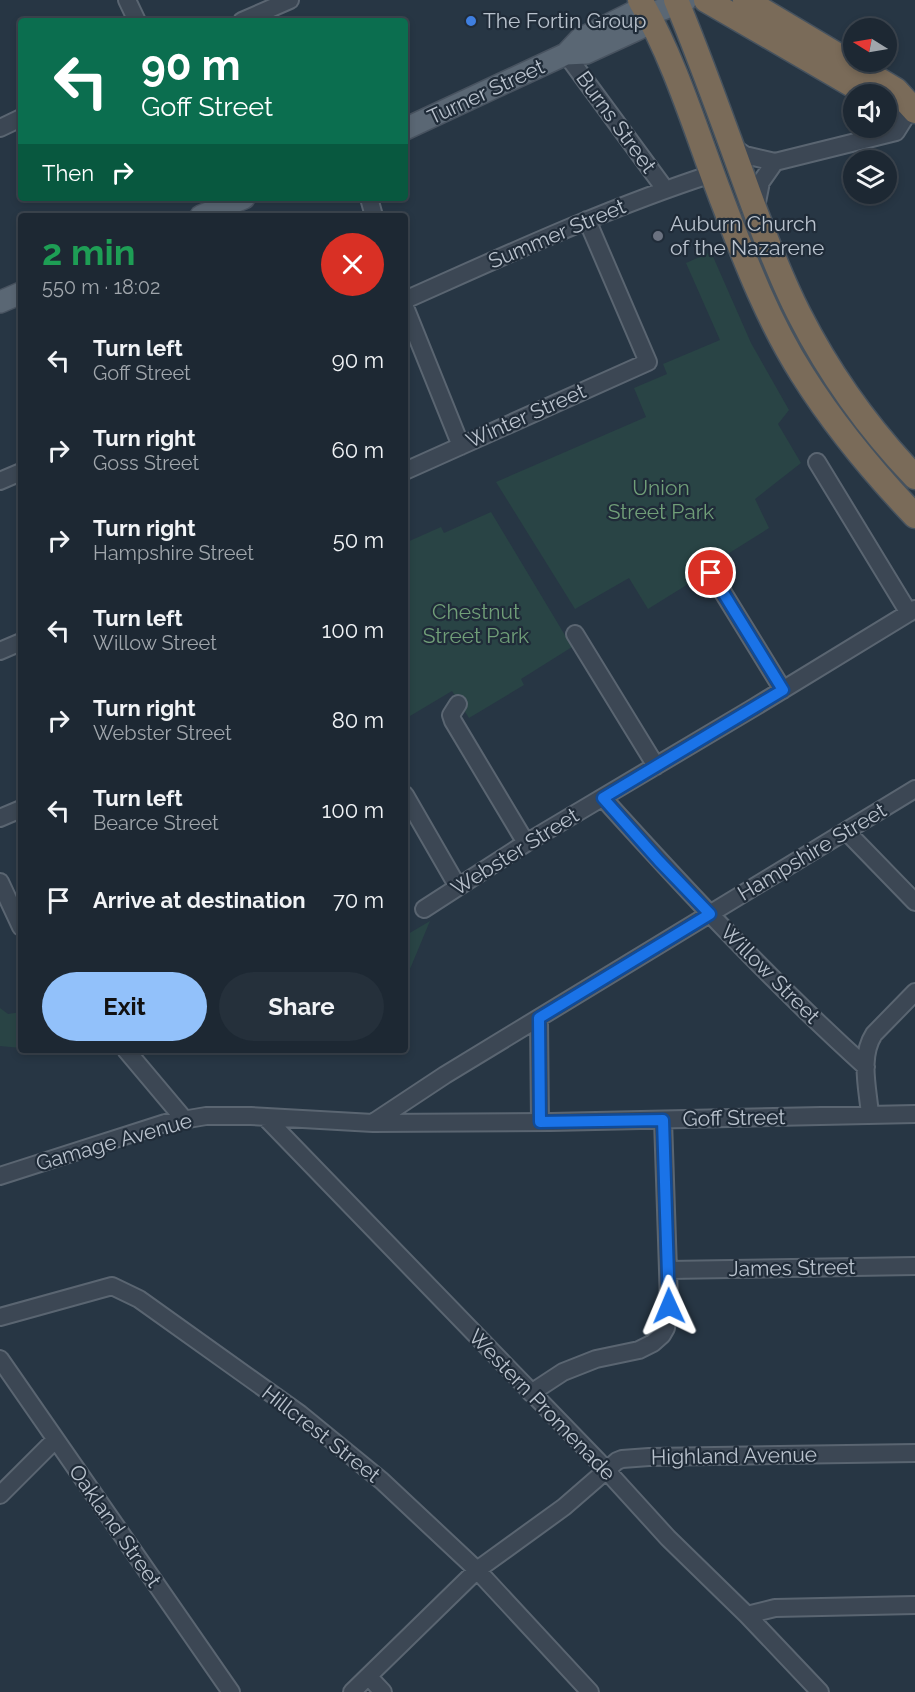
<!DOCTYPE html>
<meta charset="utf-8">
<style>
body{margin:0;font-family:Raleway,sans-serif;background:#25303b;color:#f1f3f6;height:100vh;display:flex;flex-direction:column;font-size:22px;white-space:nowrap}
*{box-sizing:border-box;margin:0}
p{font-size:20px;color:#a0a6ac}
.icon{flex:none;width:33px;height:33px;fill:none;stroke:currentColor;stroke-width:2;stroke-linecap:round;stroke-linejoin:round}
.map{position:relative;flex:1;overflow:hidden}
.side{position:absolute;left:18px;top:213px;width:390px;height:840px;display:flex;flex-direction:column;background:#1d2833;border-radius:6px;box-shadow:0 3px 9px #0003,0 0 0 2px #3b444e}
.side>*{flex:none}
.hud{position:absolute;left:18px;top:18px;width:390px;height:183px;border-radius:6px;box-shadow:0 3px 9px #0003,0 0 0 2px #3b444e;background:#0b6e4f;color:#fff;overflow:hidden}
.needle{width:39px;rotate:281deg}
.tools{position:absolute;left:843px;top:18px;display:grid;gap:12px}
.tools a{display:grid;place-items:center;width:54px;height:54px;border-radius:50%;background:#1d2833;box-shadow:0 3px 9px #0003,0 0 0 2px #3b444e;font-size:30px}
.pin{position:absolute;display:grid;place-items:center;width:51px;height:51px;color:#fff;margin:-26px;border:3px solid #fff;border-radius:50%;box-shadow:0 2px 6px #0007}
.me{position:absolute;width:66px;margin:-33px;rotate:359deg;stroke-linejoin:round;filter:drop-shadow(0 0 4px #0008)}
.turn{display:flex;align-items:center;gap:21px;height:126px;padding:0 24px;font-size:27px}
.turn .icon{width:78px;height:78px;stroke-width:2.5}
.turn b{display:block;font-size:42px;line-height:51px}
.then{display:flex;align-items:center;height:57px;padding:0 24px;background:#0003;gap:12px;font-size:22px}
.round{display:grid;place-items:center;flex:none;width:63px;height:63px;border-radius:32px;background:#25303b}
.headline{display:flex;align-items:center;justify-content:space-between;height:102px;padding:0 24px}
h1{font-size:36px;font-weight:700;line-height:45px;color:#1e9e55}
.button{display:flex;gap:12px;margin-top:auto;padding:12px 24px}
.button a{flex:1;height:69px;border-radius:36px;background:#92c1fa;color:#111;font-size:24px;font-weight:700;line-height:69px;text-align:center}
.button a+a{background:#25303b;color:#f1f3f6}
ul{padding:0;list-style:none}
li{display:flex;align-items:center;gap:18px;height:90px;padding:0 24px}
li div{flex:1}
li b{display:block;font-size:22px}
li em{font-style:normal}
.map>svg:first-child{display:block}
.green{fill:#294445}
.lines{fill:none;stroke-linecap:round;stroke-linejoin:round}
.minor-casing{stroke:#5a6571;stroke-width:20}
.major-casing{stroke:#485360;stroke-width:24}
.highway-casing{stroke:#46525e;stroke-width:27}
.minor{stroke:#3c4754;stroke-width:16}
.major{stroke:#5a6774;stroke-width:21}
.highway{stroke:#7a6b59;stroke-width:24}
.route-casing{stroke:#114b97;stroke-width:15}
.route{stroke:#1a73e8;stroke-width:10}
.shop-dot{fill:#3f7fe0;stroke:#202c39;stroke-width:2}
.worship-dot{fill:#6b7280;stroke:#202c39;stroke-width:2}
.labels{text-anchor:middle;stroke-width:4.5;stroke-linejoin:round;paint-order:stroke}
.poi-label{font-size:21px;fill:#b9c2cd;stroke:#202c39;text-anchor:start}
.street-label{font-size:21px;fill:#b9c2cd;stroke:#202c39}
.park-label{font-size:21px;fill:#709e78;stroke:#202c39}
</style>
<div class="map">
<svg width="915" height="1692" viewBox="0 0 915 1692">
<rect width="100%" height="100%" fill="#273644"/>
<path class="green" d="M 711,252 L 751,343 L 789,410 L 778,424 L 801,463 L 755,499 L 769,528 L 699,572 L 701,576 L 648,609 L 629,578 L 575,609 L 496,482 L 646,417 L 634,388 L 667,374 L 663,364 L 720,340 L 686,263 Z
M 491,512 L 572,647 L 521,679 L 524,685 L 469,718 L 452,691 L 405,719 L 405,543 L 441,527 L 444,533 Z
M 430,921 L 405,981 L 405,929 L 408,934 Z
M 0,1008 L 8,1014 L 21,1012 L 21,1048 L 0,1046 Z"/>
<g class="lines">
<g class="minor-casing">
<path id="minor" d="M 127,0 L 137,21
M 242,21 L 290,0
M 566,54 L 665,189
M 0,128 L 21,118
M 730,145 L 745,155 L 775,162 L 896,132 L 911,108
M 369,198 L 374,216
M 756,207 L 761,182 L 775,162
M 405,300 C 506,255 607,208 712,174
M 405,307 L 461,446
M 817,462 L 909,613
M 405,471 L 648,362 L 587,220
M 0,481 L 21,472
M 711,573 L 783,690
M 575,634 L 656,766
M 0,651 L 21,642
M 458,704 L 451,715 L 453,721 L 526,843
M 405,795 L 458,887
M 603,798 C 687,891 773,983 866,1067
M 0,818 L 21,809
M 846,831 L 915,902
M 0,882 L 21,927
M 424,909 L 526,843 L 753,708 L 915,609
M 539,1019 L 540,1122
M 126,1050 L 184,1119
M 870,1115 C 868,1089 859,1057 874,1034 L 915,992
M 265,1117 L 597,1460 L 668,1538 L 747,1615 L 820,1692
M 374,1122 L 445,1075 L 915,789
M 0,1176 L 165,1123 L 206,1116 L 251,1116 L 373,1123 L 551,1122 L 915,1114
M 668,1270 L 915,1266
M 0,1317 L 112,1286 L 139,1299 L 300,1414 L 382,1481 L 477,1570 L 590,1692
M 0,1359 L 231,1692
M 531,1393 L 563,1372 L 596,1359 L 639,1350 L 653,1343 L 662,1335 L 666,1328 L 669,1306 L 668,1270 L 663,1120
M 0,1495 L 55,1440
M 747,1615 L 775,1608 L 915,1605
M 369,1677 L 383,1692
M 352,1692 L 477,1570 L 564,1507 L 617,1461 L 622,1459 L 649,1457 L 915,1453"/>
</g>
<g class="major-casing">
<path id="major" d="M 566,54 L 586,53 L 636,30 L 642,27 L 648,15
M 405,129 L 566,54 L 580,39 L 634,12 L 648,15 L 686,0
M 201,216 L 244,198
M 0,302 L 21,293"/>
</g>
<g class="highway-casing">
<path id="highway" d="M 640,0 C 676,62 698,138 724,205 C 746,263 769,322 802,374 C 834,425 873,472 915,516
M 676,0 C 705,70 730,142 756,213 C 769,247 782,281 799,314 C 829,373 869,429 915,477
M 706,0 L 868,94
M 745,0 L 896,90 L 915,111"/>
</g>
<use href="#minor" class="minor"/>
<use href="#major" class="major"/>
<use href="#highway" class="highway"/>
</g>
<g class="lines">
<g class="route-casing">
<path id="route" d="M 669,1306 L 663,1120 L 540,1122 L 539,1018 L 710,914 L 659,861 L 603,798 L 783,690 L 711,573"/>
</g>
<use href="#route" class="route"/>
</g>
<circle class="shop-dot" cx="471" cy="21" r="6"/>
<circle class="worship-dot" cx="658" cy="236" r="6"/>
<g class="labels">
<g class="poi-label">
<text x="483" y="28">The Fortin Group</text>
<text x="670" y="231">Auburn Church<tspan x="670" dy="24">of the Nazarene</tspan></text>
</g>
<g class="street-label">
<text transform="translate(486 92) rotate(-25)" y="7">Turner Street</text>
<text transform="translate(616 122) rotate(54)" y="7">Burns Street</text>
<text transform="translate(557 234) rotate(-23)" y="7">Summer Street</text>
<text transform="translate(526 416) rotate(-24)" y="7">Winter Street</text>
<text transform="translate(515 852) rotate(-32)" y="7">Webster Street</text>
<text transform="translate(812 852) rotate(-31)" y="7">Hampshire Street</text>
<text transform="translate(770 974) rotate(45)" y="7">Willow Street</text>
<text transform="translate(734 1118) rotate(-1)" y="7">Goff Street</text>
<text transform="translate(114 1142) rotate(-16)" y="7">Gamage Avenue</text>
<text transform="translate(792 1268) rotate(-1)" y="7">James Street</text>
<text transform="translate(542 1405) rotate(46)" y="7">Western Promenade</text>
<text transform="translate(321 1434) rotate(38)" y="7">Hillcrest Street</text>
<text transform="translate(734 1456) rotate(-1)" y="7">Highland Avenue</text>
<text transform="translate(115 1526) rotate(55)" y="7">Oakland Street</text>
</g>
<g class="park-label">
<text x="661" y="495">Union<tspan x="661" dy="24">Street Park</tspan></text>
<text x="476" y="619">Chestnut<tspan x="476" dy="24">Street Park</tspan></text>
</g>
</g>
</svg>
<div class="tools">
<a><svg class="needle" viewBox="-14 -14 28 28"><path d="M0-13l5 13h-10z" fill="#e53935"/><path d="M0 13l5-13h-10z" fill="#a0a6ac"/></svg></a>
<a><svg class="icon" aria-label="sound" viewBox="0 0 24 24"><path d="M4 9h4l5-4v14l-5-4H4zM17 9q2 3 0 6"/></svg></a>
<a><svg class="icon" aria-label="layers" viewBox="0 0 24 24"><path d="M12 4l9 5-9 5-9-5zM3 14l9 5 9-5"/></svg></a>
</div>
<div class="pin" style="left:711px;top:573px;background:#d93025"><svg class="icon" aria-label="arrive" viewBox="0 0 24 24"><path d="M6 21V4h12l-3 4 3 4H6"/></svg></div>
<svg class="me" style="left:669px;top:1306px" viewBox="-20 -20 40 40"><path d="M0-17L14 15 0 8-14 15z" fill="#1a73e8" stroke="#fff" stroke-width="4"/></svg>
<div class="hud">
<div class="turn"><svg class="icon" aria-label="left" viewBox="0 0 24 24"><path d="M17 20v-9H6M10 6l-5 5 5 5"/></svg><div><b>90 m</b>Goff Street</div></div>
<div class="then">Then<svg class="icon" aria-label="right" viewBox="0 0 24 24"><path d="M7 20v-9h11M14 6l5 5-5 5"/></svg></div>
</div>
<section class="side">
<div class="headline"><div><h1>2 min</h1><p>550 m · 18:02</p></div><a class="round" style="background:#d93025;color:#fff"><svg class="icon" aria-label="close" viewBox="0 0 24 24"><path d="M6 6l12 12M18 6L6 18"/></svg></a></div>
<ul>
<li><svg class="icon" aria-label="left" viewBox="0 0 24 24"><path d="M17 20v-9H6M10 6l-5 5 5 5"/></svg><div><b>Turn left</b><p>Goff Street</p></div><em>90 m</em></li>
<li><svg class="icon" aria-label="right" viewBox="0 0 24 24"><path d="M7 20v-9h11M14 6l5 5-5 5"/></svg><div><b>Turn right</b><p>Goss Street</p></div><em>60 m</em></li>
<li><svg class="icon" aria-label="right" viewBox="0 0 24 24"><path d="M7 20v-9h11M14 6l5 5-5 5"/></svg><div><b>Turn right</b><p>Hampshire Street</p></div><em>50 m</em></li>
<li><svg class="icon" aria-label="left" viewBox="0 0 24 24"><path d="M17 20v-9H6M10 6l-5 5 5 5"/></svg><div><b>Turn left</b><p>Willow Street</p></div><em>100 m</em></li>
<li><svg class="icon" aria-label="right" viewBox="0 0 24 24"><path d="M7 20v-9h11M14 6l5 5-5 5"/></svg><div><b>Turn right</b><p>Webster Street</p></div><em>80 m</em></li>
<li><svg class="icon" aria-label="left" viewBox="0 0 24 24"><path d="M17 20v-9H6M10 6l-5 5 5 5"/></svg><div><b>Turn left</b><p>Bearce Street</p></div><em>100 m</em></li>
<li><svg class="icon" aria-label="arrive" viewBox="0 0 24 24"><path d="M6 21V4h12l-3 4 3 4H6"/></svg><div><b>Arrive at destination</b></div><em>70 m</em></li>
</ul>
<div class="button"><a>Exit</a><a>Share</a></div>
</section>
</div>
